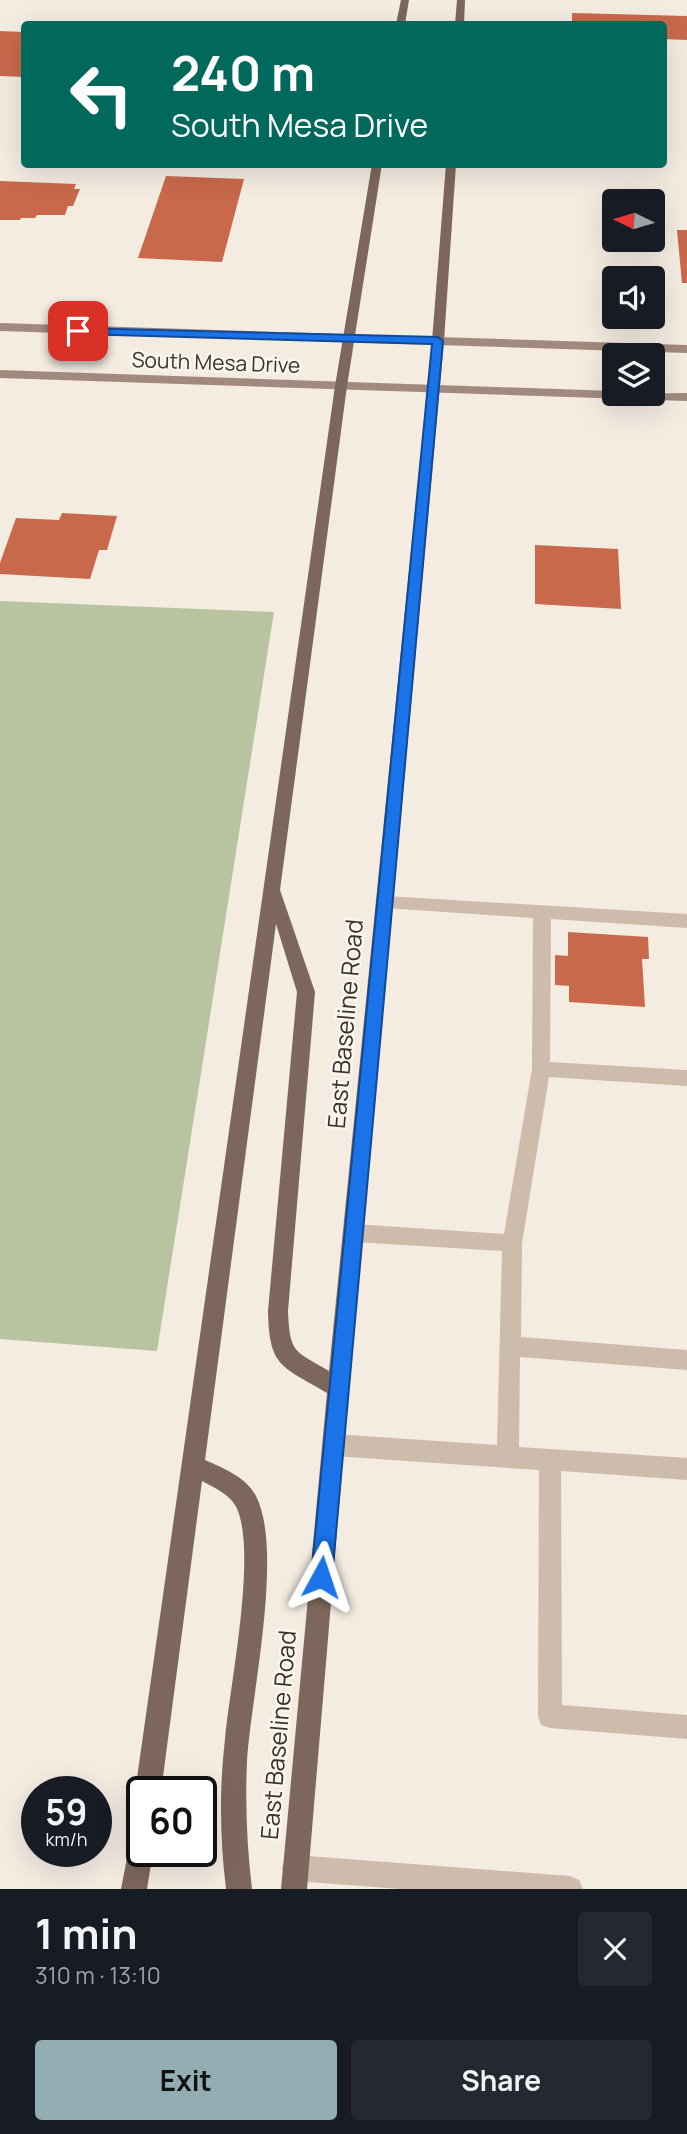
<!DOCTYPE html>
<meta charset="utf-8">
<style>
body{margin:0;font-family:Manrope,sans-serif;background:#242831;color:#f1f3f6;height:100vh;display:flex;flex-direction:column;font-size:26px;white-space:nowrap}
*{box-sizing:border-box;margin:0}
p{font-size:23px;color:#9ea1a6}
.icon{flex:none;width:38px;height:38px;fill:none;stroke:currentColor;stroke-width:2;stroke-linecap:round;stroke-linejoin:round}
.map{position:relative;height:1889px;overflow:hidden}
.side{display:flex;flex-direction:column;background:#171b24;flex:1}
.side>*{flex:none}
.banner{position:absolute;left:21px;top:21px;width:646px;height:147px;border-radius:7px;box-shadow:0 7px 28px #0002;background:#00695c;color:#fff;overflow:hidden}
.needle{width:46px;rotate:275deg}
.controls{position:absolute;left:602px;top:189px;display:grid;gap:14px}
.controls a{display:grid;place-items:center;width:63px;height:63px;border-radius:7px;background:#171b24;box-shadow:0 7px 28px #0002;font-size:35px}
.speed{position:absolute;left:21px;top:1776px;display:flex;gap:14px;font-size:35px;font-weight:700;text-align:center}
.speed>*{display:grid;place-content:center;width:91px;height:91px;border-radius:50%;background:#171b24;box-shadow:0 7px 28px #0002;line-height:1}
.speed small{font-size:18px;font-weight:400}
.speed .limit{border:4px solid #111;border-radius:10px;background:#fff;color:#111}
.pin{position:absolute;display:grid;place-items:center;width:60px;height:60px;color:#fff;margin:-30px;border-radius:14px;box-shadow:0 4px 10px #0006}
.me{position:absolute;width:77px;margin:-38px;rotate:5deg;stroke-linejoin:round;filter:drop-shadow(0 0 5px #0008)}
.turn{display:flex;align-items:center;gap:24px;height:147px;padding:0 35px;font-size:32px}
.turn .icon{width:91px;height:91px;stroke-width:2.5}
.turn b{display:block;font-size:49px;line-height:60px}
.round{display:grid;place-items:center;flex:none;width:74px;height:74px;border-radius:7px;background:#242831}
.headline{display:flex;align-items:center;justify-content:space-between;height:119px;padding:0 35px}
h1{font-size:42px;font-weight:700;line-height:52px}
.primary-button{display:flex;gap:14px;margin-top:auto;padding:14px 35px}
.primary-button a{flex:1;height:80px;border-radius:7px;background:#92aeb2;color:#111;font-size:28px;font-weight:700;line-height:80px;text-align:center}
.primary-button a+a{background:#242831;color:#f1f3f6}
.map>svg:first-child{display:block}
.green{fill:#b8c4a0}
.building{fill:#c8694b}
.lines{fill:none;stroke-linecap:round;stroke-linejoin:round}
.service{fill:#cdbbac;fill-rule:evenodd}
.secondary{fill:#a18a7d;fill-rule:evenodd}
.primary{fill:#7d675c;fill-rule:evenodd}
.route{fill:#1a73e8;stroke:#114b97;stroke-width:2}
.labels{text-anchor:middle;stroke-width:5;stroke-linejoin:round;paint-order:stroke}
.far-street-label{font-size:21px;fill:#3b302b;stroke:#fbf5ee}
.street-label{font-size:24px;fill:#3b302b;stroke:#fbf5ee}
</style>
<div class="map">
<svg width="687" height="1889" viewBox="0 0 687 1889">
<rect width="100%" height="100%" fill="#f4ebe1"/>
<path class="green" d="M 0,601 L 274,612 L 157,1351 L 0,1339 Z"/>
<path class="building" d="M 572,13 L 687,16 L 687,40 L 663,39 L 663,24 L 572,24 Z
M 0,31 L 24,32 L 24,77 L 0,76 Z
M 166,176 L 244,179 L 222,262 L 138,258 Z
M 0,181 L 76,184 L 74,189 L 80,189 L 73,206 L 68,206 L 65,215 L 37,215 L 35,218 L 21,218 L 20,220 L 0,220 Z
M 677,230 L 687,230 L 687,283 L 682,283 Z
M 62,513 L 117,516 L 107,550 L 99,550 L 90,579 L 0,574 L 0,563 L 16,518 L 59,520 Z
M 535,545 L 618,549 L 621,609 L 535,604 Z
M 568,932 L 648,937 L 649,959 L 642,959 L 645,1007 L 569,1002 L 569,986 L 555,985 L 555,955 L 568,956 Z"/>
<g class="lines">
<path class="service" d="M 386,896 L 687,914 L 687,928 L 551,919 L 550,1062 L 687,1070 L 687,1086 L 549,1077 L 522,1243 L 521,1337 L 687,1350 L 687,1370 L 520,1357 L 519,1447 L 687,1458 L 687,1480 L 561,1471 L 562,1705 L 687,1715 L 687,1739 L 550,1728 L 541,1725 L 538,1716 L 539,1470 L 333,1456 L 325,1453 L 322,1445 L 325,1437 L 333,1434 L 497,1445 L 502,1251 L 354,1242 L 347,1239 L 344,1233 L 347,1227 L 354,1224 L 504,1234 L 532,1069 L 533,918 L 386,908 L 380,907 L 377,902 L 380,897 Z
M 295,1855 L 570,1876 L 579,1880 L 583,1889 L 400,1889 L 295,1881 L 286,1877 L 282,1868 L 286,1859 Z"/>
<path class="secondary" d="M 0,323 L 687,345 L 687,353 L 0,331 Z
M 0,370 L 614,391 L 614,394 L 687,393 L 687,401 L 0,378 Z"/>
<path class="primary" d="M 401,0 L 409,0 L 405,24 L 396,24 Z
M 457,0 L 465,0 L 464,24 L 455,24 Z
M 372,164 L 382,164 L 347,386 L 280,890 L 315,992 L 288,1311 C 290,1354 294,1350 329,1371 L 432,341 L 446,164 L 456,164 L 444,341 L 349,1388 L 307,1889 L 281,1889 L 327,1393 C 282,1366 269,1368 268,1311 L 297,992 L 276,924 L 205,1460 C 223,1468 246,1477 256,1496 C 284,1551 251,1696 247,1761 C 245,1804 247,1847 252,1889 L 226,1889 C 220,1839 219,1789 225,1739 C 230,1685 256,1559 238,1511 C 233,1496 215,1488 202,1481 L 161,1792 L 142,1792 L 142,1802 L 135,1792 L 335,386 Z
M 142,1824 L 142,1852 L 153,1852 L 147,1889 L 121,1889 L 133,1828 Z"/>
</g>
<path class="route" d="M 74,328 L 438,337 L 443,341 L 332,1577 L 329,1585 L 321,1588 L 314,1585 L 311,1577 L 432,344 L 78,334 L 74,333 Z"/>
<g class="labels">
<g class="far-street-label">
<text transform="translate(216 363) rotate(2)" y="7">South Mesa Drive</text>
</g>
<g class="street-label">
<text transform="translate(346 1024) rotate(-85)" y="8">East Baseline Road</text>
<text transform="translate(279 1735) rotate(-85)" y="8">East Baseline Road</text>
</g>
</g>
</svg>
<div class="controls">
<a><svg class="needle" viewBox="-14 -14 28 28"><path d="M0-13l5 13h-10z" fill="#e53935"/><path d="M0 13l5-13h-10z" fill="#9ea1a6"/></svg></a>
<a><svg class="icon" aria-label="sound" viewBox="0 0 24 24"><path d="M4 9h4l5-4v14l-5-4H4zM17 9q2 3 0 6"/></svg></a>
<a><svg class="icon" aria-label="layers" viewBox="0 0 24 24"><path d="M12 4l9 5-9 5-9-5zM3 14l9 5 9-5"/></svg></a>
</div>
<div class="speed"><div>59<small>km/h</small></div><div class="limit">60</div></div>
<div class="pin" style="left:78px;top:331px;background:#d93025"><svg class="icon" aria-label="arrive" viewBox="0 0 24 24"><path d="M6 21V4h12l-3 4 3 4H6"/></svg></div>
<svg class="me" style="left:321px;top:1577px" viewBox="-20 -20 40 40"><path d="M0-17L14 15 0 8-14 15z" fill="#1a73e8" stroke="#fff" stroke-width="4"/></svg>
<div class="banner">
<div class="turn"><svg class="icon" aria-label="left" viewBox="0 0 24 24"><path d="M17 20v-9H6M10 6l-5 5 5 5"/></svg><div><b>240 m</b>South Mesa Drive</div></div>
</div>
</div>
<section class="side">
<div class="headline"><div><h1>1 min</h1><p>310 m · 13:10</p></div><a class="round"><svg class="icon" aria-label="close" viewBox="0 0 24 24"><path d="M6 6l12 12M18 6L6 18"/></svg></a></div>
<div class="primary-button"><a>Exit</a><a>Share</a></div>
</section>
